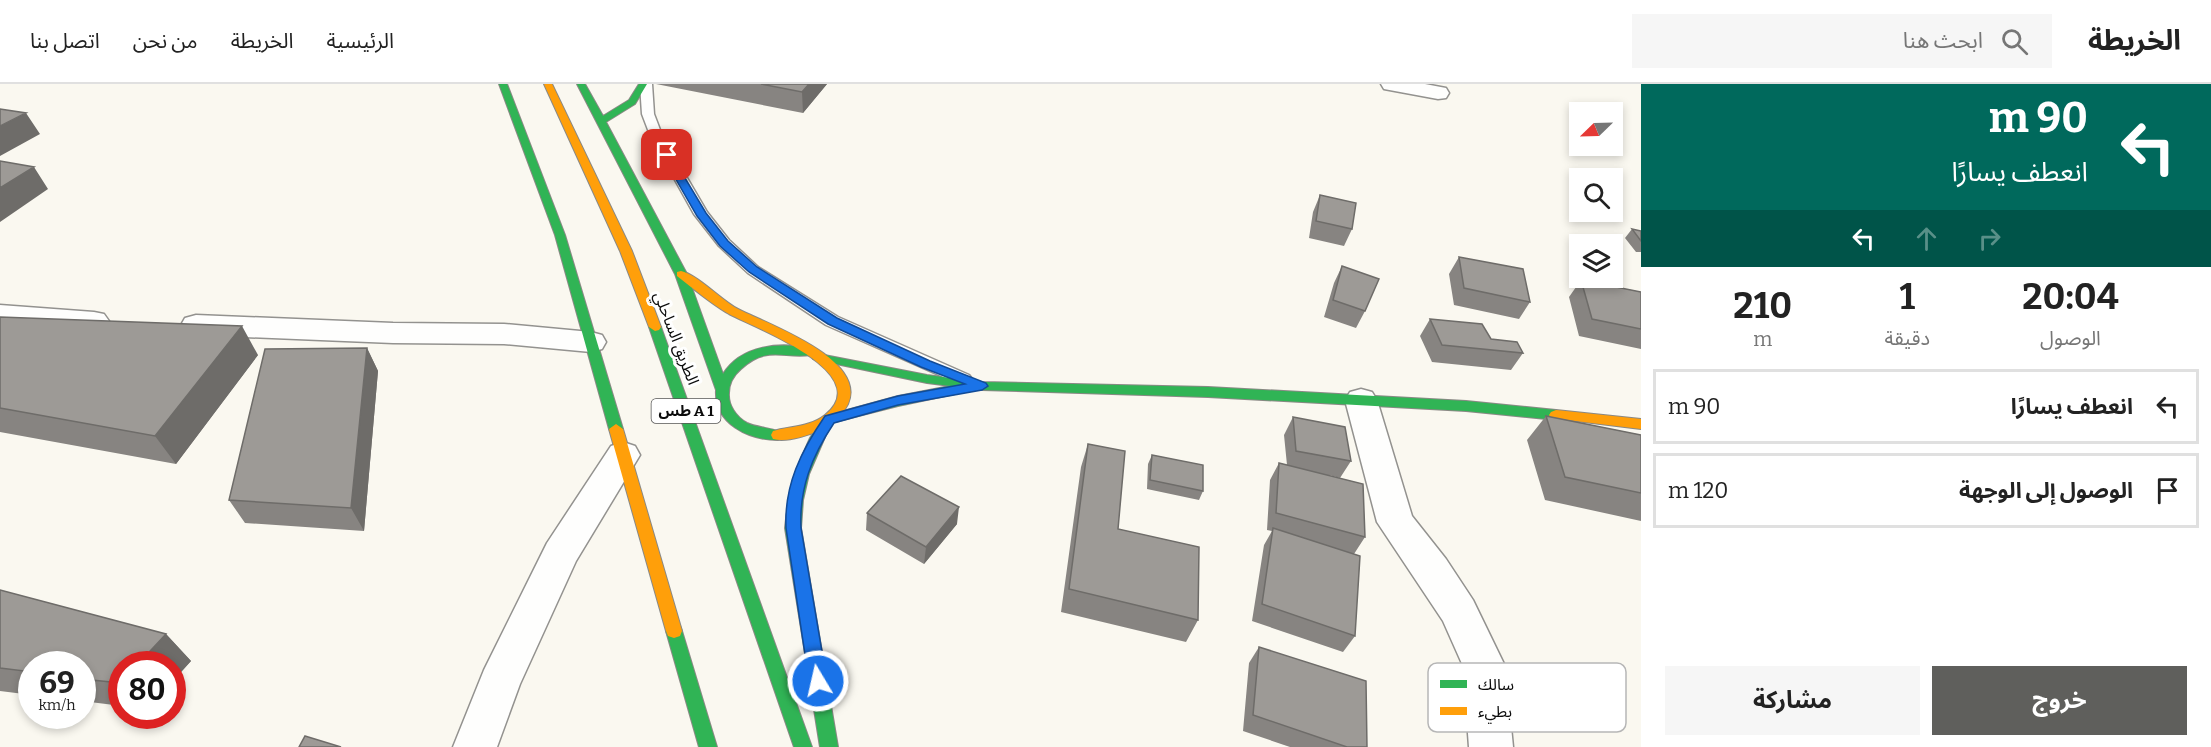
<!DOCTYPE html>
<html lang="ar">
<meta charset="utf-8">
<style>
body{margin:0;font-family:Bitter,"Noto Sans Arabic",serif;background:#f6f6f6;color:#222;direction:rtl;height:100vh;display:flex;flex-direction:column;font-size:22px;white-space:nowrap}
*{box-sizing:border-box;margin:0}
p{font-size:20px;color:#767676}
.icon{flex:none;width:33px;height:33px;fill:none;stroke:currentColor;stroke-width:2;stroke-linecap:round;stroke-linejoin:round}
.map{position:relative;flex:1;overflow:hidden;direction:ltr}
.drawer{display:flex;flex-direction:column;background:#fff;width:570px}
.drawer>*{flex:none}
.top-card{background:#00695c;color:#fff;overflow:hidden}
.needle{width:39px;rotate:247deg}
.controls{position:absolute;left:1569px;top:18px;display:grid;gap:12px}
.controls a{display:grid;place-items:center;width:54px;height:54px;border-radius:0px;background:#fff;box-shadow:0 3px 9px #0003;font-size:30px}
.speed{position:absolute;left:18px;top:567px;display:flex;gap:12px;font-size:30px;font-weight:700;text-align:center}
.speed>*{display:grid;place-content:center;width:78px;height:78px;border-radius:50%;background:#fff;box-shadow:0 3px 9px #0003;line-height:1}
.speed small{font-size:15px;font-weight:400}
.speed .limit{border:9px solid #d22;background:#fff;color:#111}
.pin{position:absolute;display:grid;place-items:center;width:51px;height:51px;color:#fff;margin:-26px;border-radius:12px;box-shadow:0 3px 9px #0006}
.me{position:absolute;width:66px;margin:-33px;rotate:351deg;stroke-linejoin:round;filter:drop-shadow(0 0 4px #0008)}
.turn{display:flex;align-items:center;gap:21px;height:126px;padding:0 24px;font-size:27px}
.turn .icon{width:78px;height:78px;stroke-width:2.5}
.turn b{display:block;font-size:42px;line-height:51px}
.lanes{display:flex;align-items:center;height:57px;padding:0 24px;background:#0003;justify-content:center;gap:30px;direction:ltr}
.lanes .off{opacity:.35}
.eta{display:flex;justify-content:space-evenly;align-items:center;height:102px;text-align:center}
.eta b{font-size:36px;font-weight:700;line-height:42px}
.action{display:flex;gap:12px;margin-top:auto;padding:12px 24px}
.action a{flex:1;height:69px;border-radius:0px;background:#5f5f5c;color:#fff;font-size:24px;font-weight:700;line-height:69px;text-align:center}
.action a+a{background:#f6f6f6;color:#222}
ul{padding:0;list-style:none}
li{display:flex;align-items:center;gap:18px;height:75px;margin:0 12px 9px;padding:0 12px;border:3px solid #e0e0e0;border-radius:0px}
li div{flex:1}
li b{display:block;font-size:22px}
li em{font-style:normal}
header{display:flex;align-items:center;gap:36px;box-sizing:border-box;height:84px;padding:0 30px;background:#fff;border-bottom:2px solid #e0e0e0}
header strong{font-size:28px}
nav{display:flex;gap:33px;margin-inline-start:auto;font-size:21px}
.search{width:420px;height:54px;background:#f6f6f6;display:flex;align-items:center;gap:15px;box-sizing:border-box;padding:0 21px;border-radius:0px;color:#767676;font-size:22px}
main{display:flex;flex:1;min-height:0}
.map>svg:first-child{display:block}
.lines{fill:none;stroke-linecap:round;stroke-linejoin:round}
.lane-casing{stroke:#93928f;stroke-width:3}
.street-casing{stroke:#93928f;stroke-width:3}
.fast-casing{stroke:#8a8985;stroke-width:2}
.slow-casing{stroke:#8a8985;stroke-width:2}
.lane{fill:#fefefd;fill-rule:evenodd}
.street{fill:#fefefd;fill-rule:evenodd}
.fast{fill:#30b455;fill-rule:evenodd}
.slow{fill:#ff9f0a;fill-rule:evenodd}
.wall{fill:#878481}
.shaded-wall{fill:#6e6c69}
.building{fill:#9d9a96;stroke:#6e6c69;stroke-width:1.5}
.route{fill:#1a73e8;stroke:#114b97;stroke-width:1.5}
.labels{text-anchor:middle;stroke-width:6;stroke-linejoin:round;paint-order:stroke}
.shield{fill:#fff;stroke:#555;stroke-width:1.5}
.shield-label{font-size:15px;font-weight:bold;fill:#0c0c0c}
.street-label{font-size:16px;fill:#0c0c0c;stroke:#fff}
.key{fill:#fff;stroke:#b6b6b6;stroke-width:1.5}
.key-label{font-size:16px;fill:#0c0c0c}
</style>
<header>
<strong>الخريطة</strong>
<div class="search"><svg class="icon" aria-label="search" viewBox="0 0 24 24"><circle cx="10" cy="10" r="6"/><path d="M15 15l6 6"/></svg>ابحث هنا</div>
<nav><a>الرئيسية</a><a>الخريطة</a><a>من نحن</a><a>اتصل بنا</a></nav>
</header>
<main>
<section class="drawer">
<div class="top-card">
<div class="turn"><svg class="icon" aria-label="left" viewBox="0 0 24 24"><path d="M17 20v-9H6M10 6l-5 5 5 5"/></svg><div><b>90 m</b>انعطف يسارًا</div></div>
<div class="lanes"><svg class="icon" aria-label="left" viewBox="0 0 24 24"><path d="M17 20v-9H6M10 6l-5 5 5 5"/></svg><svg class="icon off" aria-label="ahead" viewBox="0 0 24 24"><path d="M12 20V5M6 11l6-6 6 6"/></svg><svg class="icon off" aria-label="right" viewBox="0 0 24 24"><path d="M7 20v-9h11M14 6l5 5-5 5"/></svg></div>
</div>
<div class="eta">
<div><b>20:04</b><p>الوصول</p></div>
<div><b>1</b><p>دقيقة</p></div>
<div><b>210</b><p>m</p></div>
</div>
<ul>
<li><svg class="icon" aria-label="left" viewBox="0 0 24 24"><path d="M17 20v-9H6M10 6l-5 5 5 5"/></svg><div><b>انعطف يسارًا</b></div><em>90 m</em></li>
<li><svg class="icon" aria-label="arrive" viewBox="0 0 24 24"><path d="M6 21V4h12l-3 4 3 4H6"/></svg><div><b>الوصول إلى الوجهة</b></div><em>120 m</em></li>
</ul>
<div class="action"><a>خروج</a><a>مشاركة</a></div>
</section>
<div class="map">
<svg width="1641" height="663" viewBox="0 0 1641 663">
<rect width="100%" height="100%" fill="#faf8f0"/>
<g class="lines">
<g class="lane-casing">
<path id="lane" d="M 640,0 L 652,0 L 654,30 L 662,51 L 707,128 L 729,156 L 758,183 L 838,233 L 969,291 L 972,295 L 969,299 L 957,299 L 826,241 L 748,189 L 719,162 L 694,130 L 650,51 L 642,30 Z"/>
</g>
<g class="street-casing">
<path id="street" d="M 1381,0 L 1425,0 L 1446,4 L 1449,9 L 1446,14 L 1438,15 L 1384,5 Z
M 0,221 L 94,228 L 104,230 L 109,237 L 104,244 L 94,246 L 0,239 Z
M 196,231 L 393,239 L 504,240 L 591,248 L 602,251 L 606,258 L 602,265 L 591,268 L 504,260 L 393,259 L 196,251 L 185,248 L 181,241 L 185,234 Z
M 1361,305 L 1372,308 L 1377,316 L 1412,432 L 1446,475 L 1473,516 L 1505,582 L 1513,663 L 1469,663 L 1463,582 L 1443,537 L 1377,438 L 1345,316 L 1350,308 Z
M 623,358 L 635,362 L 640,371 L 576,477 L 520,600 L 497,663 L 453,663 L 484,586 L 547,459 L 611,362 Z"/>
</g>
<g class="fast-casing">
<path id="fast" d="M 499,0 L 507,0 L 565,151 L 623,345 L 621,348 L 611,348 L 609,345 L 555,151 Z
M 577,0 L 585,0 L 603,32 L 629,16 L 639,0 L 647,0 L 635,20 L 606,38 L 687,190 L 723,290 C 741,261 781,257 812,265 L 814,269 L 927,291 L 982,298 L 1208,303 L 1466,317 L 1556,326 L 1563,331 L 1556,336 L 1466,327 L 1208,313 L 982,306 L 927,299 L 817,276 L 813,275 L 811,271 C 783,275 767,261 741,285 C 734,291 729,299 729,309 C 728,321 736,333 747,339 C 757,344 781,345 785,351 L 778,356 C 749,356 714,340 716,306 L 675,190 Z
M 655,239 L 661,243 L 812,663 L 794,663 L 649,243 Z
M 950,302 L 957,307 L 955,310 L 898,322 L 831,339 L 809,390 L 803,416 L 801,444 L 838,663 L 820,663 L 785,444 C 788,412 796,383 810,354 C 815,346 823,337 825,332 L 898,312 Z
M 674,540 L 680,542 L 682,547 L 717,663 L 699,663 L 666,547 L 668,542 Z"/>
</g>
<g class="slow-casing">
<path id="slow" d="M 544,0 L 552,0 L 632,167 L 661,243 L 659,246 L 655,247 L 649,243 L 620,167 Z
M 681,187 C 698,191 721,216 738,225 C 767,240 868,275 848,320 C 843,330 836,338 826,343 C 813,350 788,359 773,355 L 771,351 L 773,347 C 791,342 810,343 825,331 C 877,289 755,244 729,230 C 710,219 694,205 677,192 L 677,188 Z
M 1556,326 L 1641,335 L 1641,345 L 1551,334 L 1549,331 L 1551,328 Z
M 616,340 L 623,345 L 682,547 L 680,552 L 674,554 L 668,552 L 666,547 L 609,345 Z"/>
</g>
<use href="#lane" class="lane"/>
<use href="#street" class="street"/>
<use href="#fast" class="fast"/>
<use href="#slow" class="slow"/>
</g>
<path class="wall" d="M 656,0 L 827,0 L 803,29 Z
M 1320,111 L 1352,145 L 1344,162 L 1309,154 L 1313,128 Z
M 1632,145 L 1641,147 L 1641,168 L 1636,168 L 1625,154 Z
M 1459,173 L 1530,218 L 1519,235 L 1454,221 L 1449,190 Z
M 1342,182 L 1365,227 L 1356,244 L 1324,233 L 1334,199 Z
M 1581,196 L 1641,208 L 1641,265 L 1579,252 L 1569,213 Z
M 0,233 L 258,271 L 176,380 L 0,348 Z
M 1430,235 L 1491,255 L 1523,269 L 1511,286 L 1432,278 L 1420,252 Z
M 367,264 L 378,287 L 364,447 L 245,439 L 229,416 Z
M 1546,332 L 1641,351 L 1641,437 L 1545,416 L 1527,356 Z
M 1293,333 L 1351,377 L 1340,394 L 1329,391 L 1365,453 L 1354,470 L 1355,552 L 1343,568 L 1252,537 L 1264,461 L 1272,447 L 1267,446 L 1270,396 L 1279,379 L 1287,381 L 1284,351 Z
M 1088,360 L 1118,445 L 1198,536 L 1186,558 L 1061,528 L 1081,383 Z
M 1152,371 L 1203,407 L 1199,416 L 1147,405 L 1148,380 Z
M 867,429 L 957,440 L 924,480 L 866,446 Z
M 0,506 L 166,550 L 191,577 L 172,598 L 172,580 L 122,580 L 122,622 L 82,617 L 82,580 L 32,580 L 32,611 L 0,607 Z
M 1259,563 L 1367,663 L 1290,663 L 1243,647 L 1249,579 Z"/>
<path class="shaded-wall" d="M 809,0 L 827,0 L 803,29 L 802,8 Z
M 26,29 L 40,50 L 0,72 L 0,42 Z
M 34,83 L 48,105 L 0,138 L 0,104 Z
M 242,242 L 258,271 L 176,380 L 155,352 Z
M 367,264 L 378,287 L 364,447 L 351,424 Z
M 959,423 L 957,440 L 924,480 L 926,463 Z
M 166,550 L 191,577 L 172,598 L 172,580 L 138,580 Z"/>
<path class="building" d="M 761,0 L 809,0 L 802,8 Z
M 0,25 L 26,29 L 0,42 Z
M 0,77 L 34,83 L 0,104 Z
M 1320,111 L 1356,119 L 1352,145 L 1316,137 Z
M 1632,145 L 1641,147 L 1641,157 Z
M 1459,173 L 1523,185 L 1530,218 L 1464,204 Z
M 1342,182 L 1379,195 L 1365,227 L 1333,216 Z
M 1581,196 L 1641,208 L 1641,245 L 1592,235 Z
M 0,233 L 242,242 L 155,352 L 0,324 Z
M 1430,235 L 1482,240 L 1491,255 L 1517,258 L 1523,269 L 1442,261 Z
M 367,264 L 351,424 L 229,416 L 265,265 Z
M 1546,332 L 1641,351 L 1641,409 L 1565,393 Z
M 1293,333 L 1345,343 L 1351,377 L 1296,367 Z
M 1088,360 L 1125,367 L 1118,445 L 1199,463 L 1198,536 L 1069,505 Z
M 1152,371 L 1203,381 L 1203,407 L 1150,396 Z
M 1279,379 L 1363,400 L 1365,453 L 1276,429 Z
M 901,392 L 959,423 L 926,463 L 867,429 Z
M 1273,444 L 1360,472 L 1355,552 L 1262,520 Z
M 0,506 L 166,550 L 138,580 L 122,580 L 122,598 L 121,599 L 82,595 L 82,580 L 32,580 L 32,588 L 0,584 Z
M 1259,563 L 1366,597 L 1367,663 L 1347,663 L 1253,631 Z
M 305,652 L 341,663 L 299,663 Z"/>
<path class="route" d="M 663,69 L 670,69 L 706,129 L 728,157 L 757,183 L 837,234 L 930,277 L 986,299 L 988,302 L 982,306 L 898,321 L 834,339 C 812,372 799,404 801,444 L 827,597 L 824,603 L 818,605 L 812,603 L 809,597 L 786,444 C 784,401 801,367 825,332 L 898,312 L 965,300 L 921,283 L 828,240 L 749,188 L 720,162 L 697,132 L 662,71 Z"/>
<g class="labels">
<rect class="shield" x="651.5" y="315" width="69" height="24" rx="4.5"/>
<g class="shield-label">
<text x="686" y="332">طس A 1</text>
</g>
<g class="street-label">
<text transform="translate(677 254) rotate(69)" y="6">الطريق الساحلي</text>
</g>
</g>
<rect x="1428" y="579" width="198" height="69" rx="9" class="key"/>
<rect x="1440" y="596" width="27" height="8" fill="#30b455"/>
<rect x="1440" y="623" width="27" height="8" fill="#ff9f0a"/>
<g class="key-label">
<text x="1478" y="606">سالك</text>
<text x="1478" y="633">بطيء</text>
</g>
</svg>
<div class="controls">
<a><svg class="needle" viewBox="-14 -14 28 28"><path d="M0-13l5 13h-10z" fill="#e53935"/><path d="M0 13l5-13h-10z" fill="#767676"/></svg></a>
<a><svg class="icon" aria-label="search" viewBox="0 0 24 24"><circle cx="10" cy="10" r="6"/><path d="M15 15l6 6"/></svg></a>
<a><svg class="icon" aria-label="layers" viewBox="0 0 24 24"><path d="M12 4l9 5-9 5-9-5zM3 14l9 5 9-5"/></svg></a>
</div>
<div class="speed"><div>69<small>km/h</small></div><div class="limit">80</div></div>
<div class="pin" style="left:667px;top:71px;background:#d93025"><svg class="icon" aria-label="arrive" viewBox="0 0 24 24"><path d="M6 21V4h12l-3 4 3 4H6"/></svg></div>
<svg class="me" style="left:818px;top:597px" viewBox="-20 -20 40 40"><circle r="17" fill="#1a73e8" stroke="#fff" stroke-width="3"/><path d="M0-11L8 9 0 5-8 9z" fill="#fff"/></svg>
</div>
</main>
